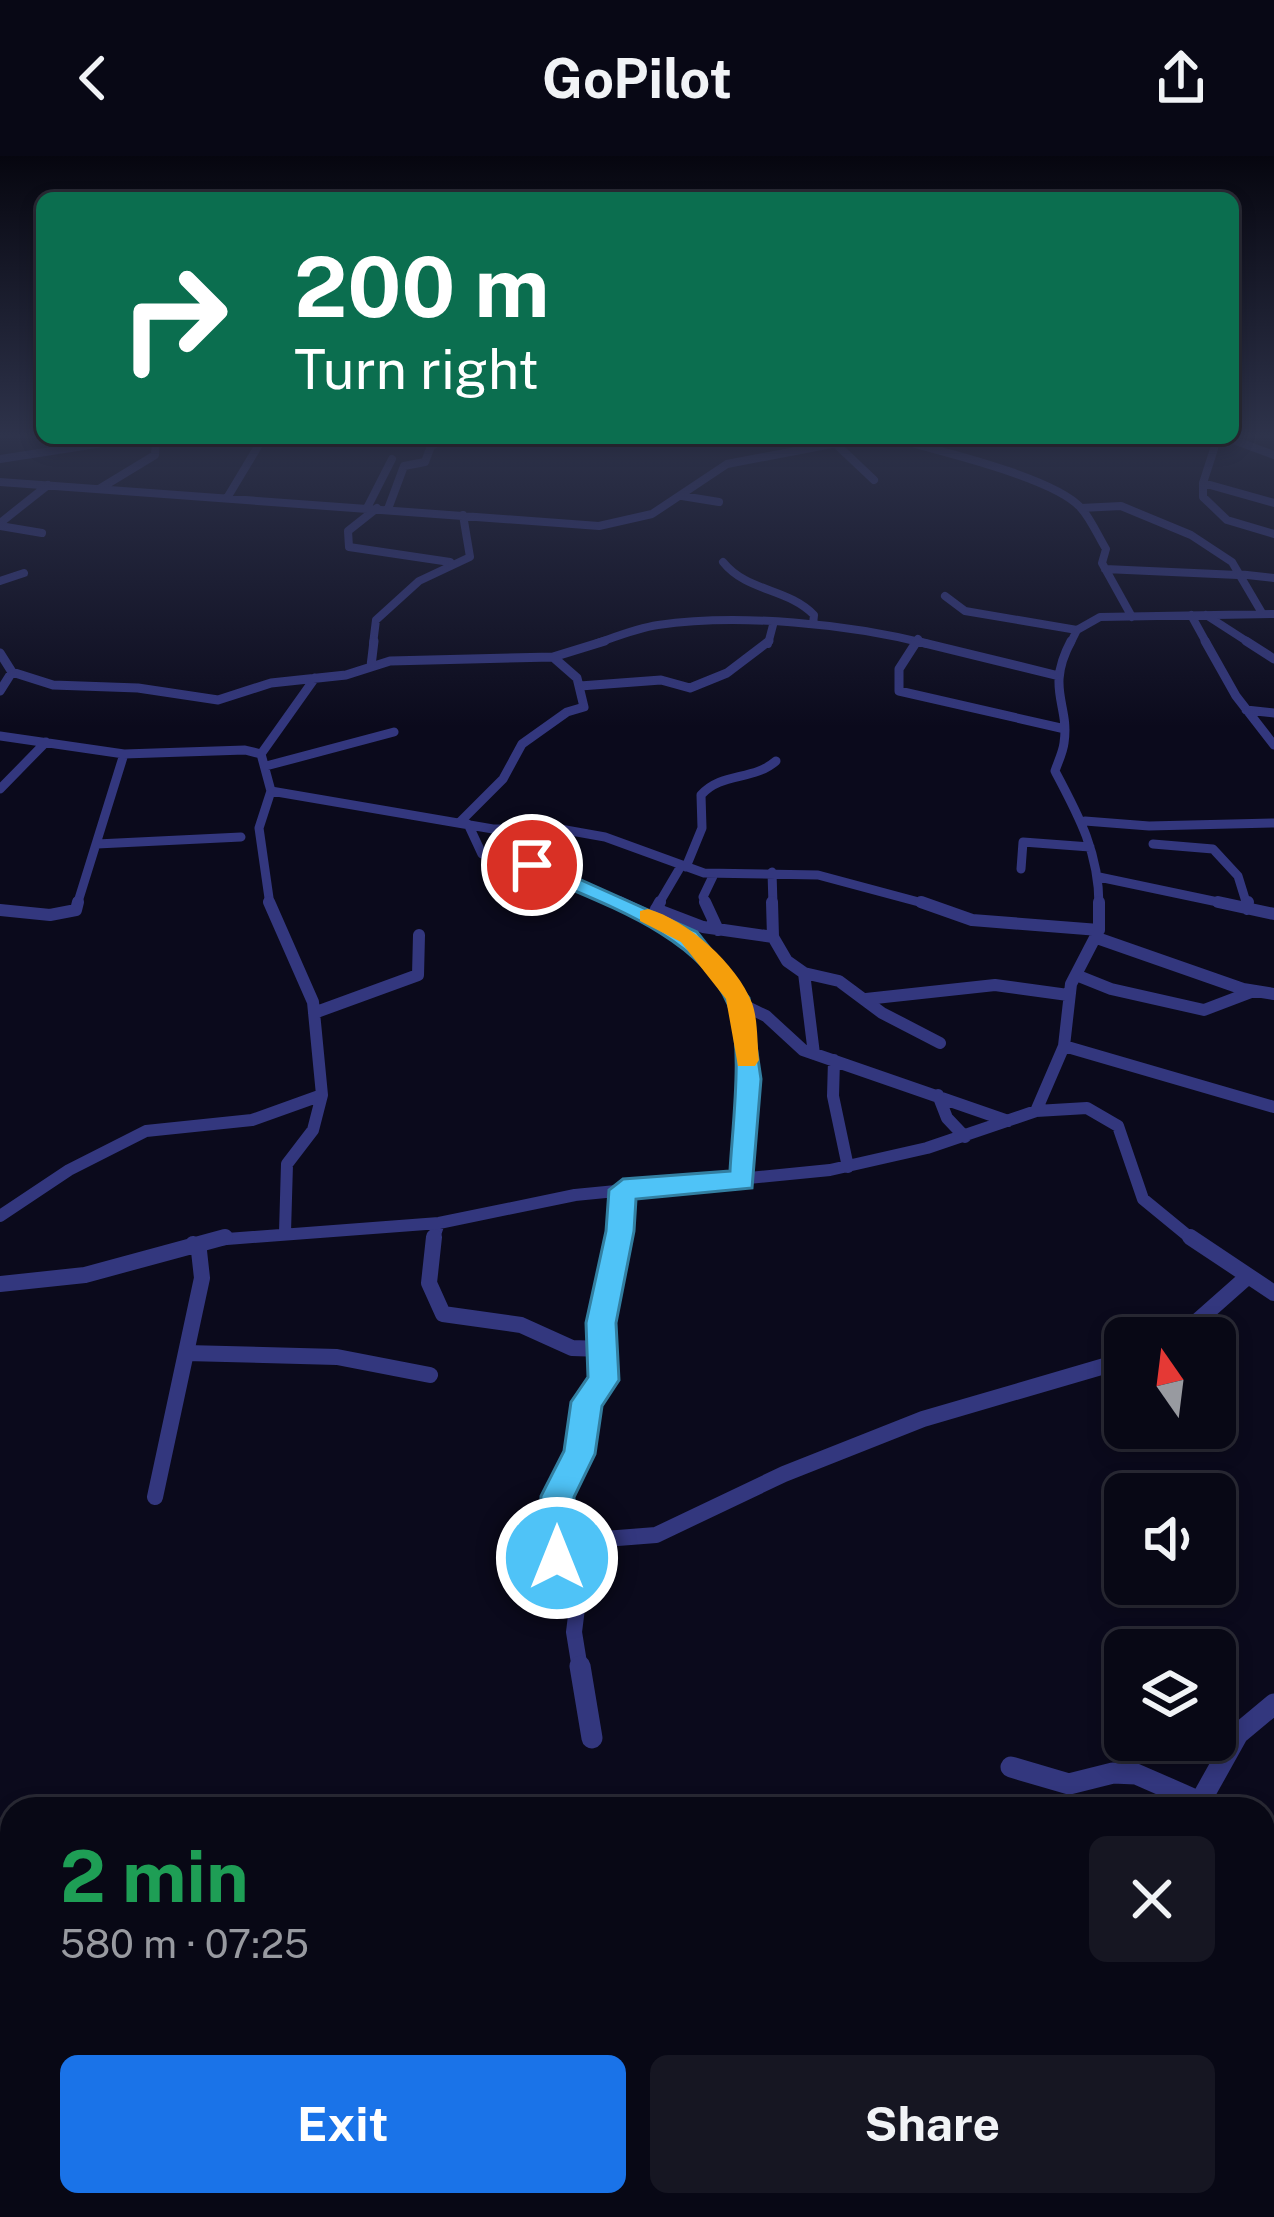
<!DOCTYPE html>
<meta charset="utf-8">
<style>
body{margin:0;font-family:"Public Sans",sans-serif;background:#161622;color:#f1f3f6;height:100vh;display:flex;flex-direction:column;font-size:45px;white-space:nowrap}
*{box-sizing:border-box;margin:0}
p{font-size:39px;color:#989aa0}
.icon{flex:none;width:66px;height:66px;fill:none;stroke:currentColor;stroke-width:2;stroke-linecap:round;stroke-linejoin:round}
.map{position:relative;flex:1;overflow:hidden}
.side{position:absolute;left:0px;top:1641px;width:1275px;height:420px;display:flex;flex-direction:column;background:#080815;border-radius:36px 36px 0 0;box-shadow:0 6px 18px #0003,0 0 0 3px #292934}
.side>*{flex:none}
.top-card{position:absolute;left:36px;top:36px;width:1203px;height:252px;border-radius:18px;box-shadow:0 6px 18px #0003,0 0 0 3px #292934;background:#0b6e4f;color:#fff;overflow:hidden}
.needle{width:78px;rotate:346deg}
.controls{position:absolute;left:1104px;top:1161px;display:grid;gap:24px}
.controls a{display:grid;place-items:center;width:132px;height:132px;border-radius:18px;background:#080815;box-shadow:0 6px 18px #0003,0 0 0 3px #292934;font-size:60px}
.pin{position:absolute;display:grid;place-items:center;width:102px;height:102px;color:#fff;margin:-51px;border:6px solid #fff;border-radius:50%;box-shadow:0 3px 12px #0007}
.me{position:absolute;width:132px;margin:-66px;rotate:0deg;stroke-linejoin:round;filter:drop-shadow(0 0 9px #0008)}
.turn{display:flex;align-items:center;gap:42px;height:252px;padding:0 60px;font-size:54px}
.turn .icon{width:156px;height:156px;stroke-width:2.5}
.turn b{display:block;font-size:84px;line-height:102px}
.round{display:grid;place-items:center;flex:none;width:126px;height:126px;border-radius:18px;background:#161622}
.overview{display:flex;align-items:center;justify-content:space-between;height:204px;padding:0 60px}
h1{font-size:72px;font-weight:700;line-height:90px;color:#1e9e55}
.cta{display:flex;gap:24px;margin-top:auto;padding:24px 60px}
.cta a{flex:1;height:138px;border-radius:18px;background:#1a73e8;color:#fff;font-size:48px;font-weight:700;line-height:138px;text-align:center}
.cta a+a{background:#161622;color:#f1f3f6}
header{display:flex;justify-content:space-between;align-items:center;height:156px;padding:0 60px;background:#080815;font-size:54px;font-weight:700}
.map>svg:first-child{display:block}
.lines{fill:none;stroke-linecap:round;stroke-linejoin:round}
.street-far4{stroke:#33377e;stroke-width:8}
.street-far3{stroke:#33377e;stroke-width:9}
.street-far2{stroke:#33377e;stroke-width:12}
.street-far1{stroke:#33377e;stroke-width:16}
.street{stroke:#33377e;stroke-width:21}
.route{fill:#4fc3f7;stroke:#337fa1;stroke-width:3}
.slow{fill:#f59e0b}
</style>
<header><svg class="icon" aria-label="back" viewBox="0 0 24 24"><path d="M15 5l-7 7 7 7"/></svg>GoPilot<svg class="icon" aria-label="share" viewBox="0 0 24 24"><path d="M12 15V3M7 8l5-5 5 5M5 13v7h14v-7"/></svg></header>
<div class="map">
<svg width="1274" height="2061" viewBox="0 0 1274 2061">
<rect width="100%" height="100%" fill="#0b0a1c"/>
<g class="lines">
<path class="street-far4" d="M 893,282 C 935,294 1054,321 1081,352 C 1091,363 1098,380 1106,393 L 1102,407 L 1132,461
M 1228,282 L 1274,299
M 837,289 L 874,324
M 1214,293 L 1203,327 L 1274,347
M 0,303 L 135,282
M 0,326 L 599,370 L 652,358 L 727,308 L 863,282
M 1203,327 L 1203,341 L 1227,364 L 1274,378
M 99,333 L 155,299 L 156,282
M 682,340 L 719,346
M 227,342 L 263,282
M 367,352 L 392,303
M 377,352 L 348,375 L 349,391 L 450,406
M 1081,352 L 1121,350 L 1191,379 L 1232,406 L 1262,457
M 388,353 L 404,310 L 425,306 L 431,290 L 449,282
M 0,367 L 48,329
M 0,370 L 42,377
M 723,406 C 747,436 788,432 814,459 L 813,468
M 1105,413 L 1238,419
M 1238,418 L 1274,422
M 0,425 L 24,417
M 945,440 L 965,455 L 1077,474
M 1191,459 L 1207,488
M 1206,459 L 1251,488
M 373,488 L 376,464 L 419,425 L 470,401 L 463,359
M 595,488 C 615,481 637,472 658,469 C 739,457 849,468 928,488
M 768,488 L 773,469
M 915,488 L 918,483
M 1070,488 L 1077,474 L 1100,461 L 1274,458"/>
<path class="street-far3" d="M 916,485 L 1059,520
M 917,485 L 899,513 L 899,535 L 1065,573
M 1071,485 C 1045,534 1070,548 1064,587 C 1063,596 1058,606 1055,615 C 1079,660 1099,697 1099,749
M 1205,485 L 1236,540 L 1274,589
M 1246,485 L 1274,503
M 0,497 L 12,516 L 0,535
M 371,510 L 374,485
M 12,516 L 53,529 L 138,532 L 218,544 L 271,527 L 346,519 L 390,505 L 553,501 L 605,485
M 315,522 L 261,598 L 271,635 L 493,673 L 560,673 L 605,681 L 704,717 L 818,719 L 930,749
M 580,530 L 661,524 L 690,532 L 727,517 L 769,485
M 1246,554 L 1274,557
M 0,580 L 124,598 L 245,594 L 261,598
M 266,610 L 394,576
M 0,633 L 46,586
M 1085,665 L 1149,670 L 1274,667
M 460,666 L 503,623 L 522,588 L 567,556 L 584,551 L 577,522 L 553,501
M 468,668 L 482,698 L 544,712 L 625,749
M 97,688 L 241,681
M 1153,688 L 1213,693 L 1238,720 L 1247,749
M 686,711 L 702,672 L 701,639 C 721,616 753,625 776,605
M 1021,713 L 1023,686 L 1090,691
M 772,716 L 773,749
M 1099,721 L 1232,749
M 77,749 L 124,598
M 270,749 L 259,672 L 271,635
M 658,749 L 681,710
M 707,749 L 703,741 L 714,718"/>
<path class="street-far2" d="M 269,746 L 313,846 L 322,939 L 313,974 L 287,1008 L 285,1076
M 619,746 L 677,773 L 701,794 L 741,848 L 748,923 L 742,1024
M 705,746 L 718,774
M 772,746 L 773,781 L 787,805 L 804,817 L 839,825 L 882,857 L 940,887
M 921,746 L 972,764 L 1099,774
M 1218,746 L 1274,758
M 656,753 L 703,771 L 773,781
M 1247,753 L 1248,746
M 0,754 L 50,759 L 76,754 L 78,746
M 654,757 L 660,746
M 1097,782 L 1243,833 L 1274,838
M 804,817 L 814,898
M 1076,819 L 1111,833 L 1204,854 L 1254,835
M 866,843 L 995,829 L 1068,839
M 741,848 L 766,860 L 803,894 L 1008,965
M 314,857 L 418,819 L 419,779
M 1064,890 L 1274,951
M 834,904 L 833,940 L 848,1011
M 938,939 L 947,962 L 965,981
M 1036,955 L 1064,890 L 1071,828 L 1099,774 L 1099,746
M 0,1060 L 69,1014 L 146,975 L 252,964 L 322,939
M 214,1084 L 439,1067 L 575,1039 L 830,1014 L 927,992 L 1036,955 L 1087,952 L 1118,970 L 1143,1043 L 1193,1084
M 433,1084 L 439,1067
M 618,1084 L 623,1033"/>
<path class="street-far1" d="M 434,1081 L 429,1127 L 443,1158 L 521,1169 L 572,1192 L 602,1193
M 1190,1081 L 1274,1137
M 0,1128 L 85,1119 L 225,1081
M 1170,1182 L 1194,1168 L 1246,1122
M 186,1197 L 337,1201 L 430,1219
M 155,1341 L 202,1122 L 199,1095 L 193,1088
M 554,1387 L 656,1379 L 784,1318 L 923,1263 L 1125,1204
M 580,1513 L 574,1476 L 578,1444 L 559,1416 L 554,1387 L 557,1339 L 579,1297 L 587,1246 L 603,1224 L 601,1167 L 619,1081"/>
<path class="street" d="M 580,1510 L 592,1582
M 1011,1611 L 1069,1628 L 1113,1617 L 1136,1618 L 1200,1646 L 1238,1578 L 1274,1548
M 1137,2049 L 1137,2061"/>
</g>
<linearGradient id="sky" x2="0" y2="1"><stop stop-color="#06060f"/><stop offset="0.49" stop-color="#2e334b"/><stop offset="1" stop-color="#2e334b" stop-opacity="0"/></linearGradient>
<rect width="1274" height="571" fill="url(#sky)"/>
<path class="route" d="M 532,702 L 697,776 L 749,842 L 761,923 L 752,1032 L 636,1043 L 634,1075 L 616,1167 L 619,1224 L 602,1250 L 595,1298 L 574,1341 L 574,1402 L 569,1414 L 557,1419 L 545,1414 L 540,1402 L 541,1340 L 564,1295 L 571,1246 L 588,1221 L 586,1167 L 606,1075 L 609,1034 L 623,1023 L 730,1015 C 732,974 744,885 728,848 C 698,776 591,744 524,713 L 521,709 Z"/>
<path class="slow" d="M 648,753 C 687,764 737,808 752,847 C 758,863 757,887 759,904 L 755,910 L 738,910 L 726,843 L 681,786 L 640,765 L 640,755 Z"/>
</svg>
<div class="controls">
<a><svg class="needle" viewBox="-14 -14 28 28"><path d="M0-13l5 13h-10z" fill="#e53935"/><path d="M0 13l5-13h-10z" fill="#989aa0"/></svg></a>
<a><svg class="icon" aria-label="sound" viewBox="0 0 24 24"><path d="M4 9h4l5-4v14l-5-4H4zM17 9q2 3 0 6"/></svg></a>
<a><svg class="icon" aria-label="layers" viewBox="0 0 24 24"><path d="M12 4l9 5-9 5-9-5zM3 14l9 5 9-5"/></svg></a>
</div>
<div class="pin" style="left:532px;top:709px;background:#d93025"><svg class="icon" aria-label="arrive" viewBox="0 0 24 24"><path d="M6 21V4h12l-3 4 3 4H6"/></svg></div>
<svg class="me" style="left:557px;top:1402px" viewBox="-20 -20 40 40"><circle r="17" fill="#4fc3f7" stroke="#fff" stroke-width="3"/><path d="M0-11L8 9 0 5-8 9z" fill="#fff"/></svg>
<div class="top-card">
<div class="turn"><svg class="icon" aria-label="right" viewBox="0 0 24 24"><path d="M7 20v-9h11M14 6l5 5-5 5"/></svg><div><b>200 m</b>Turn right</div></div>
</div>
<section class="side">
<div class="overview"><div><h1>2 min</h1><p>580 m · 07:25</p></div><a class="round"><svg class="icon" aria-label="close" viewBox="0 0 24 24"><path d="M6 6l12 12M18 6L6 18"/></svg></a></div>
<div class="cta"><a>Exit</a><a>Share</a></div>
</section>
</div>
